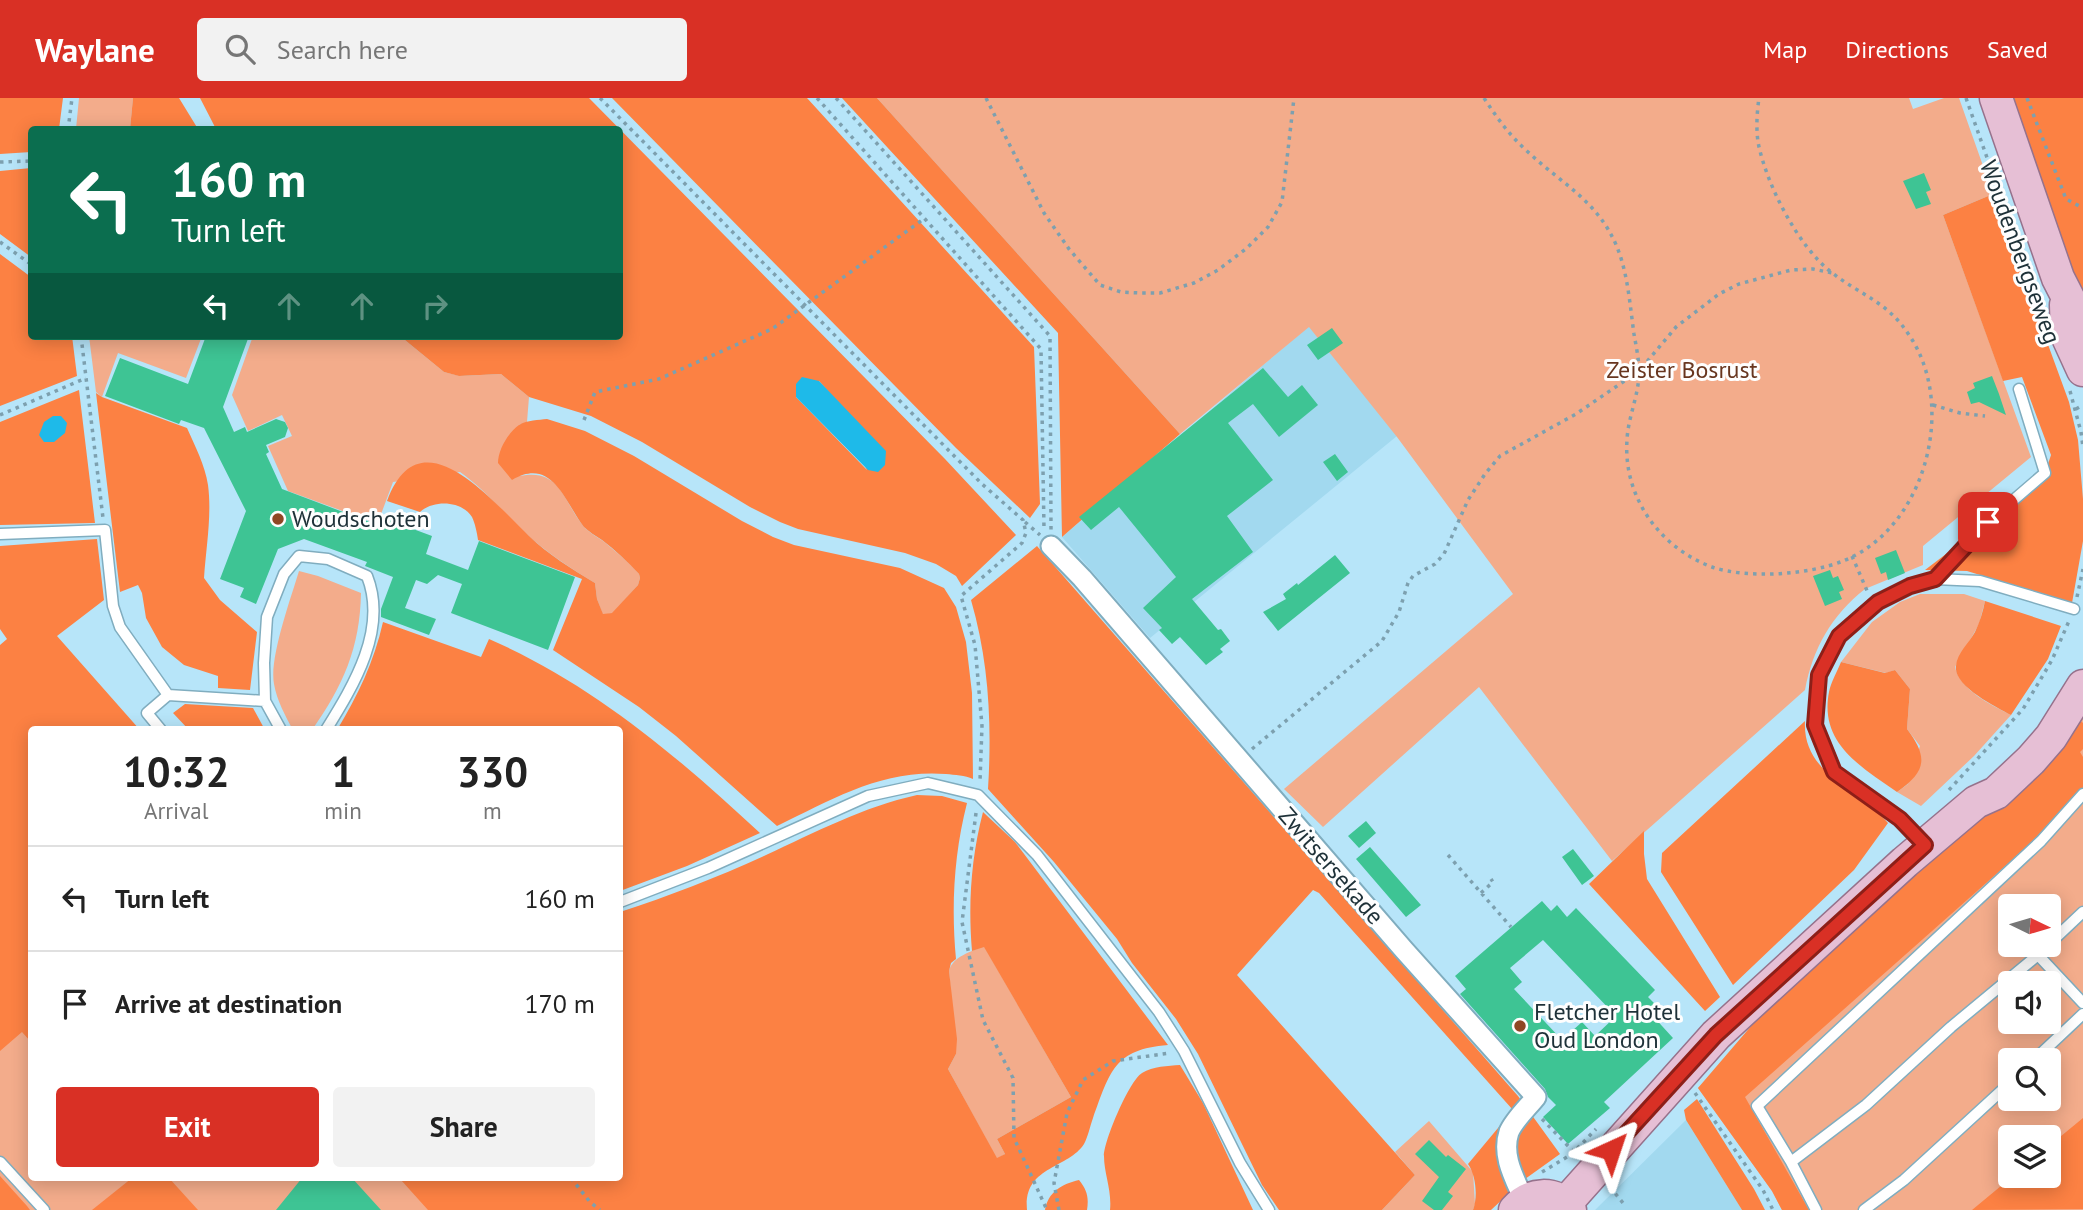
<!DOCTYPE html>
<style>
body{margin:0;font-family:"PT Sans",sans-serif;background:#f2f2f2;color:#222;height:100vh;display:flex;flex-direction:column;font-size:26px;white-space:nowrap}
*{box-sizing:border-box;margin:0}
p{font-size:23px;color:#767676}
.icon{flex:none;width:38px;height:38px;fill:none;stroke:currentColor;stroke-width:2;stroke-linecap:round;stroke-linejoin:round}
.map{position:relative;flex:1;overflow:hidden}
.sheet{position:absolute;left:28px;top:628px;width:595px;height:455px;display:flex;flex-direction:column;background:#fff;border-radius:7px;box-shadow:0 4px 18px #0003}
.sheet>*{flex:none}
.top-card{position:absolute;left:28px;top:28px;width:595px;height:214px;border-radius:7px;box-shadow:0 4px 18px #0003;background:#0b6e4f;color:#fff;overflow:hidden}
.needle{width:46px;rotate:95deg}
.buttons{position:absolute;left:1998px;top:796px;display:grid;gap:14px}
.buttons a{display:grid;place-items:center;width:63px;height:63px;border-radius:7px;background:#fff;box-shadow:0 4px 18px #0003;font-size:35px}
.pin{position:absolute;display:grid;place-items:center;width:60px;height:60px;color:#fff;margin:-30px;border-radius:14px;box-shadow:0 4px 10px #0006}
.me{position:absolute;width:77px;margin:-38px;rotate:42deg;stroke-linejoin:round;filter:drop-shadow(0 0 5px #0008)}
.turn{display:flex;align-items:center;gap:24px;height:147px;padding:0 28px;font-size:32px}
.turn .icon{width:91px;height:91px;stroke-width:2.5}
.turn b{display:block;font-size:49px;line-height:60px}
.lanes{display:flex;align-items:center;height:66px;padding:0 28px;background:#0003;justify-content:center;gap:35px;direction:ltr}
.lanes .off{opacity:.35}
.eta{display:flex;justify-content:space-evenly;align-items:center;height:119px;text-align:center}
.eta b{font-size:42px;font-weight:700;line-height:49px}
.button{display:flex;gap:14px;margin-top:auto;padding:14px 28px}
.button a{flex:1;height:80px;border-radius:7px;background:#d93025;color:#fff;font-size:28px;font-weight:700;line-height:80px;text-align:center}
.button a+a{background:#f2f2f2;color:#222}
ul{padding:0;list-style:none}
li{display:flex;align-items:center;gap:21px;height:105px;padding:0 28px;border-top:2px solid #e0e0e0}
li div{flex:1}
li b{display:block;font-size:26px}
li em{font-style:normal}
header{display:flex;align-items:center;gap:42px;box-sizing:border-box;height:98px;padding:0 35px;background:#d93025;color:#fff}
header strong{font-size:33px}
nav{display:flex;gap:38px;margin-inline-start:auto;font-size:24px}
.search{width:490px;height:63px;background:#f2f2f2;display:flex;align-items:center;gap:18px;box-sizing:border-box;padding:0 24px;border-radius:7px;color:#767676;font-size:26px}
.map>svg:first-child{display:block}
.built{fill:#a2d9ef}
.green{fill:#f3ac8b;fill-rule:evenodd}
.forest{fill:#fc8143;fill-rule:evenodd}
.water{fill:#1ebae9}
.building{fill:#3ec494;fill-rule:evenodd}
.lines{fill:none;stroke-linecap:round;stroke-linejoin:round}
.service-casing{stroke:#80adbf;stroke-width:13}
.minor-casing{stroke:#80adbf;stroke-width:23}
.primary-casing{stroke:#96728c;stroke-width:35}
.path{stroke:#7da0af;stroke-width:3.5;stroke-dasharray:3.5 5;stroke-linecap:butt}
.service{stroke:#fff;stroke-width:10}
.minor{stroke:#fff;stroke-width:19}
.primary{stroke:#e6bfd5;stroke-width:32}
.route-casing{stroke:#8d1f18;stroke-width:18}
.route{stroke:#d93025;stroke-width:12}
.poi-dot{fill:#8f4724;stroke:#fefefe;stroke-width:2.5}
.labels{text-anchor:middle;stroke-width:6;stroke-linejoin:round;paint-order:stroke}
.street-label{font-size:24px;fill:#1e3138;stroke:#fefefe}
.park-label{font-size:24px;fill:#68361f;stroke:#fefefe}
.poi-label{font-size:24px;fill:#1e3138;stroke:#fefefe;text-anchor:start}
</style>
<header>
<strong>Waylane</strong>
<div class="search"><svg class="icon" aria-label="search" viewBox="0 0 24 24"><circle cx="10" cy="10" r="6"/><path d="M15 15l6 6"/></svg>Search here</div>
<nav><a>Map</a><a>Directions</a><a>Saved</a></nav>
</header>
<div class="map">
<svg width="2083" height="1112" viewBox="0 0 2083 1112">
<rect width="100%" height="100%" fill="#b7e5f9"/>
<path class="built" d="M 1309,228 L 1397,338 L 1150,540 L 1062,439 Z
M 1686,1022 L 1742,1112 L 1595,1112 Z"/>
<path class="green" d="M 79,0 L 133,0 L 130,31 L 76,31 Z
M 877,0 L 1909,0 L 1913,11 L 1944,0 L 1959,0 L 1993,96 L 1943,117 L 2031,359 L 1923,448 L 1923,467 L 1865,491 C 1831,518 1813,550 1805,592 L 1612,763 L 1479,589 L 1323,729 L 1284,691 L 1513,496 L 1397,339 L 1309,229 L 1180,336 Z
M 89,238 L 202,238 L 186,280 L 118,255 L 102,299 L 96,294 Z
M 253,238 L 400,238 L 444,274 L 460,278 L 501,276 L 529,299 L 527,324 L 519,327 L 520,378 C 562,369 564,407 585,430 C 590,435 597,439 603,443 C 615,453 629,464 639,476 L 640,480 L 638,487 L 613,515 L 603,517 L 597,501 L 595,485 C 573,472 552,458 532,441 C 507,419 487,393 460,374 L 393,384 L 380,419 L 373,416 L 370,423 L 288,393 L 268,348 L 292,338 L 282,317 L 248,333 L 232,297 Z
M 299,473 L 318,478 L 361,495 C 360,550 343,588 312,632 L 293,632 C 285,617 277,603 274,586 C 269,560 291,500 299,473 Z
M 1920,496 L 1964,496 L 1985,503 L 1979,526 L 1955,569 C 1960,592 1991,607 2011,617 L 1974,658 L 1921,708 L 1897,694 L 1908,686 L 1920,648 L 1907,631 L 1910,591 L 1895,572 L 1886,575 L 1841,564 L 1872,524 L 1900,504 Z
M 0,595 L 32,632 L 32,1080 L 527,1080 L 558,1112 L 0,1112 Z
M 2083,613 L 2083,1112 L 1782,1112 L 1772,1093 L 1698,990 ZM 2011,808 L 2049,808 L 2049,847 L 2011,847 ZM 2011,886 L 2049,886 L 2049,924 L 2011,924 ZM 2011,962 L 2049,962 L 2049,1001 L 2011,1001 ZM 2011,1040 L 2049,1040 L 2049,1078 L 2011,1078 Z
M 984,848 L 1071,999 L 997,1041 L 1005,1056 L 997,1061 L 948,971 L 956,956 L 949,873 C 953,858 971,854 984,848 Z
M 1429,1023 L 1473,1074 L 1475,1106 L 1473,1112 L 1382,1112 L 1415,1077 L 1395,1054 Z"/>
<path class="forest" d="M 0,0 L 63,0 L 59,31 L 32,32 L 31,54 L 0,56 Z
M 133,0 L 179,0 L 198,31 L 130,31 Z
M 200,0 L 589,0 L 945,361 L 1016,437 L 962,488 L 956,478 L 936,466 L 905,455 L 798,431 L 780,424 L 750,409 L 642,344 L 591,318 L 529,299 L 501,276 L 459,278 L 444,274 L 400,238 L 620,238 L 620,32 L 216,31 ZM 819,283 L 828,293 L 867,372 L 796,299 L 796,286 Z
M 612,0 L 807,0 L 1034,249 L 1040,406 L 1030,420 L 956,350 Z
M 842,0 L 877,0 L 1180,336 L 1062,439 L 1058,235 Z
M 2006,0 L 2083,0 L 2083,209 Z
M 31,70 L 32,70 L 31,159 L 0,136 L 0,73 Z
M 1993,96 L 2069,304 L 2078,342 L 2083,401 L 2083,443 L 2072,505 L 1967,473 L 1925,472 L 2018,401 L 2045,375 L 2051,357 L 2022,279 L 2003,283 L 1943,117 Z
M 0,156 L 31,179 L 32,238 L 72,238 L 77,278 L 0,308 Z
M 79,292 L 95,425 L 0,427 L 0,324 Z
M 96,295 L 102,299 L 187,330 C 195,348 205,367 208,387 C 212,417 206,450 204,480 L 220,502 L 257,534 L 250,592 L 218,590 L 218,578 L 184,567 L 162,549 L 146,520 L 142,495 L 138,487 L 120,494 Z
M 547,321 L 585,333 L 634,358 L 742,423 L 773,439 L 794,447 L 900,470 L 944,490 L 956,509 L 966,544 L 972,595 L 973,681 C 965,677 955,677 946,676 C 882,671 833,701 777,728 L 676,638 L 639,609 L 553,552 L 582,481 L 478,442 C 477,435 475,425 472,419 C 461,402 433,402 420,414 L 387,403 C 420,313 493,404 529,438 C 549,457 572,471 595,485 L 597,501 L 603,516 L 612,515 L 638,487 L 640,480 L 639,476 C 628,464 615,452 602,442 C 596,438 589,434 584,429 C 565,405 553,358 512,382 L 498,365 C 498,352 508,335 519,327 C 527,322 539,322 547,321 Z
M 97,441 L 104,502 L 57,538 L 140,632 L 32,632 L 31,944 L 22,934 L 0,953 L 0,547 L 7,541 L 0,531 L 0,448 Z
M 1037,448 L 1518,998 L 1560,1056 L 1521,1084 L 1491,1112 L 1473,1112 C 1478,1099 1476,1077 1468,1066 L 1513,1012 L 1319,795 L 1313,792 L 1237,877 L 1415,1077 L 1382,1112 L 1279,1112 L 1262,1087 L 1198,956 L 1176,921 L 1132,865 L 1117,841 L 1054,764 L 988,691 C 992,626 989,564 971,502 Z
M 1985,503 L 2061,528 L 2048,561 L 2011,617 C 1996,609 1953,588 1956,568 C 1957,555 1969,545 1975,534 C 1980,524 1983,513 1985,503 Z
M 383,524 L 481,559 L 489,541 C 593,586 678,659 760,735 L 687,768 L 620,793 L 620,632 L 337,632 C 358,597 374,564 383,524 Z
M 1841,564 L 1885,575 L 1895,572 L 1910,591 L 1907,631 C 1928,659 1927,673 1897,694 C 1861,669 1819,645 1829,594 C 1831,584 1837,574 1841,564 Z
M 185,606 L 253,610 L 265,632 L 189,632 L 173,615 Z
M 2078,621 L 2083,625 L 2083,651 L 2080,654 L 2083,659 L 2083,692 L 2038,739 L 1745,999 L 1809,1112 L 1782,1112 L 1772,1093 L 1698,990 L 1788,885 Z
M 1805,623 C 1802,677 1860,691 1888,725 L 1854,772 L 1733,887 L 1661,774 L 1662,755 Z
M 917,697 L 942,698 L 967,705 C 954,756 951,808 956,861 L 951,865 L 949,873 L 957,941 L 956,956 L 948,971 L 997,1060 L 1005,1056 L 997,1041 L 1071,999 L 984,849 L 972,853 C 968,806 971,760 983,714 L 1015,744 L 1168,947 C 1114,951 1110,974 1093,1020 C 1090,1028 1088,1039 1084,1046 C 1068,1071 1023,1068 1027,1112 L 428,1112 L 401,1082 L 402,1080 L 620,1080 L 620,814 C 669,798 718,779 766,757 C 816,734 863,709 917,697 Z
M 1644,733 L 1644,756 L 1647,781 L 1720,899 L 1705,913 L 1589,786 Z
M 1180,967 L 1203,1005 L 1253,1112 L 1110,1112 C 1112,1092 1104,1076 1104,1058 C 1104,1043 1129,983 1142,975 C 1153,968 1168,968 1180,967 Z
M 1697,1001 L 1754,1091 L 1765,1112 L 1742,1112 L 1686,1022 L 1684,1012 Z
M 2083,1020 L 2083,1111 L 1972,1112 L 2013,1078 L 2049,1078 L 2049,1048 Z
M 0,1078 L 27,1108 L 30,1112 L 0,1112 Z
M 132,1080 L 169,1080 L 198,1112 L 92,1112 Z
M 1079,1082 C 1087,1092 1089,1099 1087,1112 L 1045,1112 C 1048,1094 1062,1086 1079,1082 Z"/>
<path class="water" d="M 802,279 L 819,283 L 886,353 L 885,367 L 878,374 L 868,372 L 796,299 L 796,286 Z
M 53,318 L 61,318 L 67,325 L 65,335 L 54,344 L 44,344 L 39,337 L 44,324 Z"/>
<path class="building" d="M 1924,75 L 1931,92 L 1926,94 L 1931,106 L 1916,111 L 1903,83 Z
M 1332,230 L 1343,245 L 1318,262 L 1307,247 Z
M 206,238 L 249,238 L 223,309 L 234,334 L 245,329 L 247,334 L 276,321 L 285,324 L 288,330 L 285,339 L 266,347 L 269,354 L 266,356 L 282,391 L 375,426 L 378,418 L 432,438 L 426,456 L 468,472 L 479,443 L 575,479 L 548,552 L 451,515 L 462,486 L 438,477 L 427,486 L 416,482 L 405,510 L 436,521 L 429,537 L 381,519 L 381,511 L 393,479 L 365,468 L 367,464 L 304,441 L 278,451 L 256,506 L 240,499 L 244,490 L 220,481 L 246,413 L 204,330 L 181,322 L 179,326 L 105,298 L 120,260 L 188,286 Z
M 1263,270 L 1288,299 L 1302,287 L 1318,307 L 1279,339 L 1253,306 L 1228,325 L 1273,382 L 1227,418 L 1253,454 L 1192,501 L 1218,532 L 1221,531 L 1230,543 L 1220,551 L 1223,554 L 1206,567 L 1180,539 L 1172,546 L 1159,532 L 1162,530 L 1143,510 L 1176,479 L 1119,409 L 1091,432 L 1079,419 Z
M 1992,278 L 1999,296 L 2006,317 L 1979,304 L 1971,306 L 1967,294 L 1975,290 L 1973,285 Z
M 1335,356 L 1348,374 L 1337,383 L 1323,364 Z
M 1896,452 L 1905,475 L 1888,482 L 1886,474 L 1881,476 L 1875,460 Z
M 1335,457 L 1350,475 L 1278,533 L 1263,514 L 1286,501 L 1283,496 L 1297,485 L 1298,487 Z
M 1830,472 L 1833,480 L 1838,478 L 1844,492 L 1839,494 L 1842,501 L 1825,508 L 1813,478 Z
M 1366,723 L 1376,735 L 1359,750 L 1348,738 Z
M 1370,749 L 1421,807 L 1406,819 L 1356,761 Z
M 1573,751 L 1594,778 L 1582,787 L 1562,759 Z
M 1542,803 L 1551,813 L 1557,807 L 1567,819 L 1576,810 L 1655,892 L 1648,899 L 1659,910 L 1652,917 L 1673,940 L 1604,1004 L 1610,1010 L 1568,1046 L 1543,1019 L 1556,1007 L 1548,999 L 1545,991 L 1460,896 L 1466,891 L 1455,878 ZM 1543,842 L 1616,918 L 1595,938 L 1582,924 L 1562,942 L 1514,891 L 1522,884 L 1510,870 Z
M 1429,1042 L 1446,1059 L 1448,1057 L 1466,1071 L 1448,1094 L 1453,1098 L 1442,1112 L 1434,1112 L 1422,1103 L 1439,1079 L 1415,1056 Z
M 302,1080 L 352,1080 L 381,1112 L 276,1112 Z"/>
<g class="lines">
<g class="service-casing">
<path id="service" d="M 0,436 L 105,432 L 113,508 L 120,529 L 168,597
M 1935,481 L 1988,424 L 2045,375 L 2019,291
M 161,632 L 147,615 L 168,597 L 265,603
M 281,632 L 265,603 L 264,565 L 267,519 L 284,476 L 299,458 L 328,461 L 367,478 C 388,531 354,587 326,632
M 1922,744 L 1900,721 L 1834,674 L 1815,627 L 1819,577 L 1839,538 L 1878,504 L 1910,488 L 1935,481 L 1980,483 L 2074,511
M 620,804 L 708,770 L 868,698 L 928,685 L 978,697 L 1037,757 L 1159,914 L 1184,953 L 1240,1065 L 1269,1112
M 2049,846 L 2083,814
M 2034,962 L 2083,916
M 0,1064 L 44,1112
M 1791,1064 L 1866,1007 L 1951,929 L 2038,857 L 2083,905
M 1816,1112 L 1791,1064 L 1757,1008 L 2041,743 L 2083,696
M 1864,1112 L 1904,1082 L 2011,984"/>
</g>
<g class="minor-casing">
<path id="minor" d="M 1051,448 L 1082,480 L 1404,852 L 1536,999 C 1528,1009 1514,1022 1509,1034 C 1501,1058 1515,1081 1524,1102"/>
</g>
<g class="primary-casing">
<path id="primary" d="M 1996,0 L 2058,180 L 2083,229
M 2066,207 L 2067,237 L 2083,272
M 1565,1106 L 1716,937 L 1905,764 L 1976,704 L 1996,695 L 2031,662 L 2051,639 L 2083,588
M 1515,1112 C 1530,1095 1555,1092 1570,1112"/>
</g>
<path class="path" d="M 600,0 L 982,386 L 1023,422 L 1026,435 L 1022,445 L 961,498 L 975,547 L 982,628 L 980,683
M 817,0 L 1041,251 L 1044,431
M 836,0 L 1050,238 L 1051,432
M 986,0 L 1044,115 L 1069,151 L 1100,187 L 1121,194 L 1140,195 L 1160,195 L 1194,185 L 1218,172 L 1247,150 L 1268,129 L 1282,104 L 1294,0
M 1484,0 C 1497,20 1510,38 1528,54 C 1562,86 1598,103 1617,149 C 1628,176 1630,208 1634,236 C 1636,248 1639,261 1639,274 C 1639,297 1628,319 1627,342 C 1623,399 1660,450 1712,469 C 1747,481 1808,477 1843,463 C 1925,431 1958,308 1909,237 C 1887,203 1860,197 1831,174 C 1798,148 1766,86 1758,44 C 1756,29 1757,14 1759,0
M 1966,0 L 2040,210
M 2027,0 L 2066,101 L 2083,110
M 68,32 L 72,0
M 0,64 L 32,63
M 0,144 L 32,167
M 81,238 L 103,420
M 2070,293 L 2081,334 L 2083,349
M 1933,307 L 1960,315 L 1985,318
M 2076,311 L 2083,307
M 0,317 L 86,280
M 584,322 L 595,294 L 659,281 L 772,231 L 925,120
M 1025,424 L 1040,437
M 1852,458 L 1868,495
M 2077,499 L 2083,471
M 1252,651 L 1382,543 L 1399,514 L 1408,485 L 1413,478 L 1435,466 L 1444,456 L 1468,402 L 1485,376 L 1500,358 L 1576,316 L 1639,273 L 1676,229 L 1719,196 L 1739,186 L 1791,172 L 1813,171 L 1832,175
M 1949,692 L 2023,611 L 2052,562 L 2069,523
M 976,715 L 962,824 L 983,922 L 1013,980 L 1014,1040 L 1047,1112
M 1448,757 L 1511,829
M 1481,795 L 1493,784 L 1491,781
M 1695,995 L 1763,1092 L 1773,1112
M 1542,1021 L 1573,1053
M 1542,1074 L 1572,1056 L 1596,1031
M 571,1080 L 590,1104 L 600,1112
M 1610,1089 L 1623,1105
M 1059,1112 L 1054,1085 L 1067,1015 L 1083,982 L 1113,963 L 1170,955"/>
<use href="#service" class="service"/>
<use href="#minor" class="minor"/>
<use href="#primary" class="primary"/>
</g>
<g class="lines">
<g class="route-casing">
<path id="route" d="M 1611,1052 L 1716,937 L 1925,747 L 1900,721 L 1834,674 L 1815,627 L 1819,577 L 1839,538 L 1878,504 L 1910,488 L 1935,481 L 1988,424"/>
</g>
<use href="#route" class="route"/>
</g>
<g class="poi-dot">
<circle cx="278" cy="421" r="7"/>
<circle cx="1520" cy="928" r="7"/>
</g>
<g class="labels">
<g class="street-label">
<text transform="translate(2020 154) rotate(70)" y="8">Woudenbergseweg</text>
<text transform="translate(1331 768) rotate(49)" y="8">Zwitsersekade</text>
</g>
<g class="park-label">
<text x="1682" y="280">Zeister Bosrust</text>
</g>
<g class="poi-label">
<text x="292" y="429">Woudschoten</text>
<text x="1534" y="922">Fletcher Hotel<tspan x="1534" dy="28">Oud London</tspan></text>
</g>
</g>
</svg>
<div class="buttons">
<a><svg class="needle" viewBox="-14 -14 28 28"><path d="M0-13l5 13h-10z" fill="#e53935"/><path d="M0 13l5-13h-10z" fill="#767676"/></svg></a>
<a><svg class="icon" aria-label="sound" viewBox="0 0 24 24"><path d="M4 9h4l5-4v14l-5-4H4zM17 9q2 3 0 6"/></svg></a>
<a><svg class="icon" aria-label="search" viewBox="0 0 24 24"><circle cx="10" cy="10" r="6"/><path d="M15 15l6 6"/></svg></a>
<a><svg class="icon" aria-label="layers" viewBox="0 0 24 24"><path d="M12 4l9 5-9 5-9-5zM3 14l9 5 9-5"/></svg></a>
</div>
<div class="pin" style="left:1988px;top:424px;background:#d93025"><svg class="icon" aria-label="arrive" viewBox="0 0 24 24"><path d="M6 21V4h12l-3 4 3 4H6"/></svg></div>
<svg class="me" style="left:1611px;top:1052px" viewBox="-20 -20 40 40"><path d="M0-17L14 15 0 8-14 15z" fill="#d93025" stroke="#fff" stroke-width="4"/></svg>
<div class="top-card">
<div class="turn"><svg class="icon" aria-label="left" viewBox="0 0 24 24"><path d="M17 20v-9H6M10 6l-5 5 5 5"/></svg><div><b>160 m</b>Turn left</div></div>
<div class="lanes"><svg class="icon" aria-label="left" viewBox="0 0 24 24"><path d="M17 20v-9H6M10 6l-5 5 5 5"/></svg><svg class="icon off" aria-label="ahead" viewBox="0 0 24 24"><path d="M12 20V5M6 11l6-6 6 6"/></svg><svg class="icon off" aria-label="ahead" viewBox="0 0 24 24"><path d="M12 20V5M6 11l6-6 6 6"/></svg><svg class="icon off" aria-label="right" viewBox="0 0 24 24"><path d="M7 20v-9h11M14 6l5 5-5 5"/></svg></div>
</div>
<section class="sheet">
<div class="eta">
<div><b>10:32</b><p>Arrival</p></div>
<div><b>1</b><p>min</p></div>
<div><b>330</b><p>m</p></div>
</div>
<ul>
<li><svg class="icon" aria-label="left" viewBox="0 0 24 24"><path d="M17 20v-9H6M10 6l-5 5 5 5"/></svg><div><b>Turn left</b></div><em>160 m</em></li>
<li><svg class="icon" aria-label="arrive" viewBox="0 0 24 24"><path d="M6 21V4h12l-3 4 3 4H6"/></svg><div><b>Arrive at destination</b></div><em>170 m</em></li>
</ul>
<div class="button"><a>Exit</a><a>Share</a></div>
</section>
</div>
